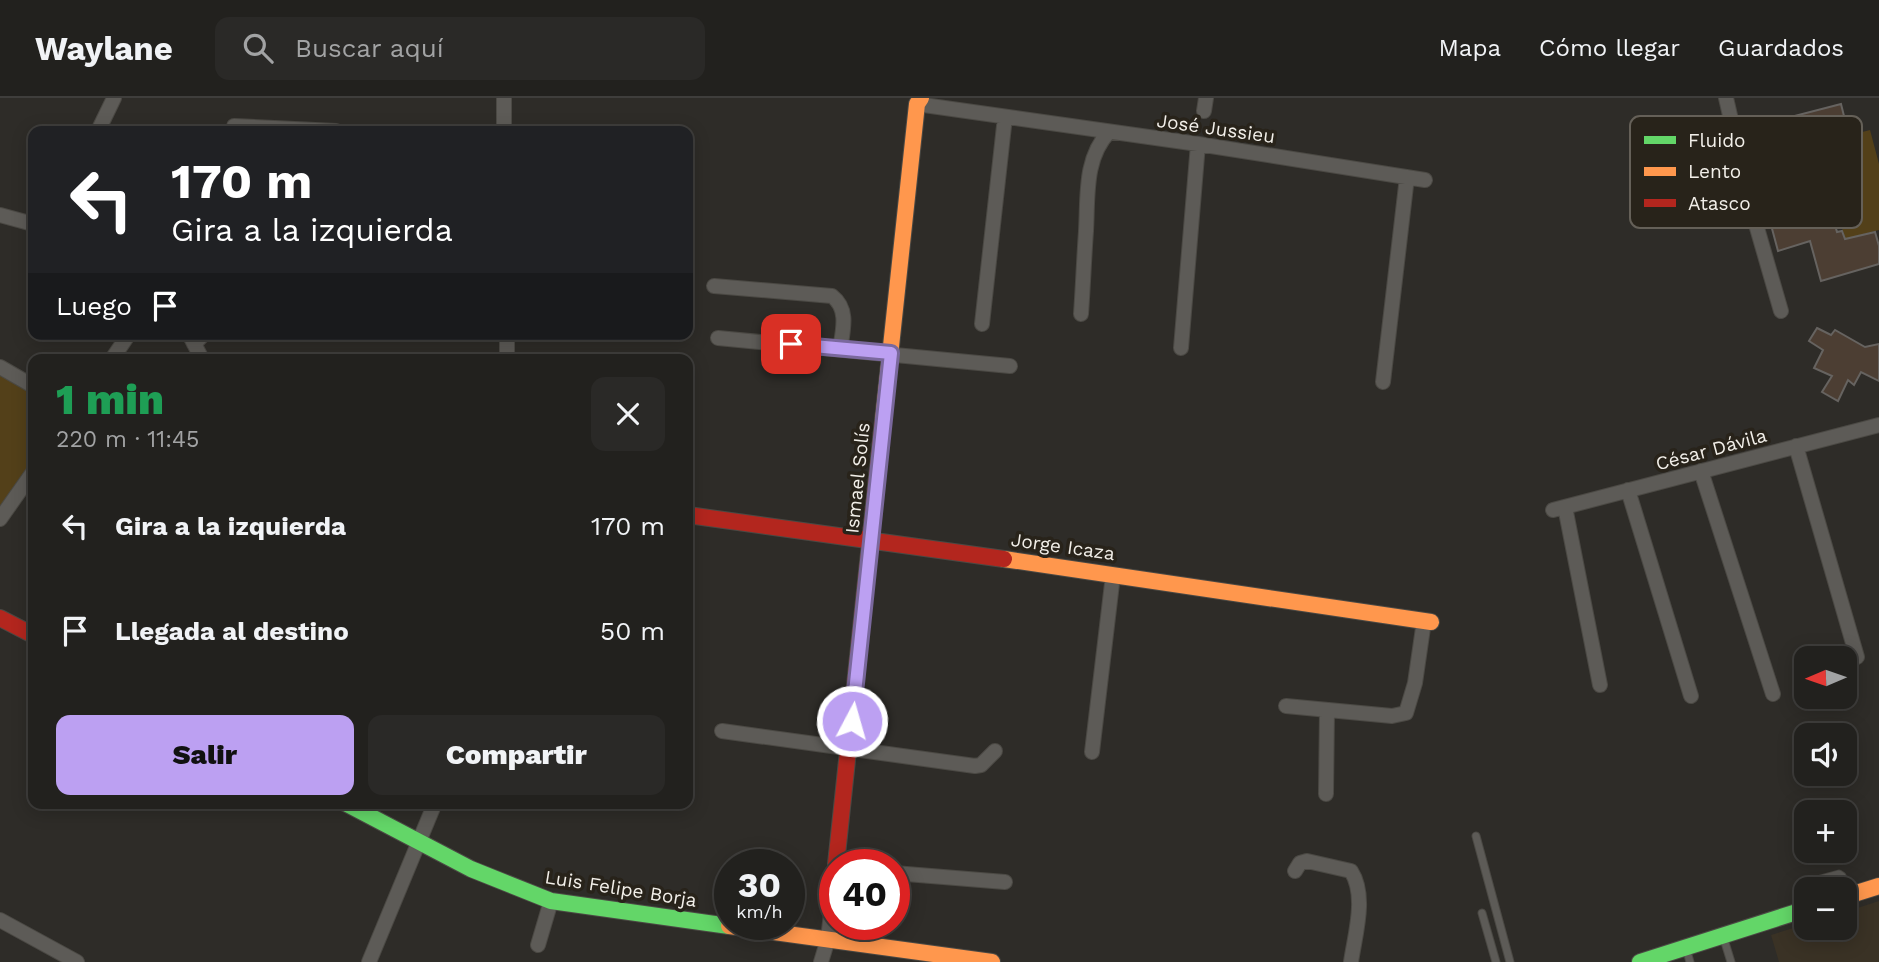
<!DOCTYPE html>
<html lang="es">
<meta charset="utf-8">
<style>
body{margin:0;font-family:"Work Sans",sans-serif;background:#2a2927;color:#f1f3f6;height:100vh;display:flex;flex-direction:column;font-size:26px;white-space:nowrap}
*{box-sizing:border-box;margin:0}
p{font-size:23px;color:#a2a3a4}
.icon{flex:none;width:38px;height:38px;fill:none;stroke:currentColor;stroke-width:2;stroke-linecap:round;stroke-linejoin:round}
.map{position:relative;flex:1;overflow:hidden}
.details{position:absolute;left:28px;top:256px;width:665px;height:455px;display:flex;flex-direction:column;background:#22211e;border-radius:14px;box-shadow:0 4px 18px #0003,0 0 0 2px #3f3e3c}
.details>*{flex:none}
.top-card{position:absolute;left:28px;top:28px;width:665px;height:214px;border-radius:14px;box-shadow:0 4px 18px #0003,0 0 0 2px #3f3e3c;background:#202124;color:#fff;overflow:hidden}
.needle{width:46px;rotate:268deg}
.controls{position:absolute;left:1794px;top:548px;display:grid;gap:14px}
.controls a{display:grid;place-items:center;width:63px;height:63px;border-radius:14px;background:#22211e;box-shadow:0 4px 18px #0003,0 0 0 2px #3f3e3c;font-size:35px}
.speed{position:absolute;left:714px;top:751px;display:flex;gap:14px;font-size:35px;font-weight:700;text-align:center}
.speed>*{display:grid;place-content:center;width:91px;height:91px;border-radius:50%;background:#22211e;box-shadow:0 4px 18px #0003,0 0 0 2px #3f3e3c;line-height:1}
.speed small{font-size:18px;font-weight:400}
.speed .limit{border:10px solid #d22;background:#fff;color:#111}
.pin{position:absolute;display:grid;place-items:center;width:60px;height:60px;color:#fff;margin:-30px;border-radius:14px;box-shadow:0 4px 10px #0006}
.me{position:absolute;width:77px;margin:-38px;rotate:6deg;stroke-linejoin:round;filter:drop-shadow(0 0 5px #0008)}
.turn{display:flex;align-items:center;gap:24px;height:147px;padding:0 28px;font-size:32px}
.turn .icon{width:91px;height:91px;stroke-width:2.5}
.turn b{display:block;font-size:49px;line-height:60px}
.then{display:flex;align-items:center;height:66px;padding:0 28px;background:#0003;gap:14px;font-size:26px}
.round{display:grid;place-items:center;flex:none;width:74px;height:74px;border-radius:14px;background:#2a2927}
.headline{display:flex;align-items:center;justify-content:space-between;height:119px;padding:0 28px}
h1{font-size:42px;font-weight:800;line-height:52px;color:#1e9e55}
.button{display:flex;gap:14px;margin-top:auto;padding:14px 28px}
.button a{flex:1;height:80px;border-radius:14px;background:#bca0f2;color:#111;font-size:28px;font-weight:800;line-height:80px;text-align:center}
.button a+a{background:#2a2927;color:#f1f3f6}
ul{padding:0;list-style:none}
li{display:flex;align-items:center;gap:21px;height:105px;padding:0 28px}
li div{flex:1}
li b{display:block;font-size:26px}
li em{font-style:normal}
header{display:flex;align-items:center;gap:42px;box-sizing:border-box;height:98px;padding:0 35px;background:#22211e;border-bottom:2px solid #3f3e3c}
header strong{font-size:33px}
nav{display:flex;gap:38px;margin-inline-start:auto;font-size:24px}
.search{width:490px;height:63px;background:#2a2927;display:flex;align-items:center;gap:18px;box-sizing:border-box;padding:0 24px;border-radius:14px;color:#a2a3a4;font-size:26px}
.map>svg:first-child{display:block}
.built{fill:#3a3225}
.green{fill:#534019}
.building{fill:#4c3e33;stroke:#666360;stroke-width:2}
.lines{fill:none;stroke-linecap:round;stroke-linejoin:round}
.lane-casing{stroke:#4b4944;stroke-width:9}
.street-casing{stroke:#4b4944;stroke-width:16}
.fast-casing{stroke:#4b4944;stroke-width:18}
.slow-casing{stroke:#4b4944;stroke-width:18}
.jam-casing{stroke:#4b4944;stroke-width:18}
.lane{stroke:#5d5b57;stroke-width:7}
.street{stroke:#5d5b57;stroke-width:14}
.fast{stroke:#63d668;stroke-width:16}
.slow{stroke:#ff974d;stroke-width:16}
.jam{stroke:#b3261e;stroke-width:16}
.route-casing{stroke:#7a689d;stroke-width:18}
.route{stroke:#bca0f2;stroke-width:12}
.labels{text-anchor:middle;stroke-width:7;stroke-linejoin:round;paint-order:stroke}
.street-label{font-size:19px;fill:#f2efe9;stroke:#28231a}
.key{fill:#28231a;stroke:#656058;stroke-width:2}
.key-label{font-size:19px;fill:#f2efe9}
</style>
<header>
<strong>Waylane</strong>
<div class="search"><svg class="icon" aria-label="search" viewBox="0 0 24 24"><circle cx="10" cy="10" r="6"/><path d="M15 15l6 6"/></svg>Buscar aquí</div>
<nav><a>Mapa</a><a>Cómo llegar</a><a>Guardados</a></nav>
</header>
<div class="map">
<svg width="1879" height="864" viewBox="0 0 1879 864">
<rect width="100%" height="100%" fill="#2e2c28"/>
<path class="built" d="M 1879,803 L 1879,864 L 1779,864 L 1771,837 L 1806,826 L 1806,830 L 1844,830 L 1845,814 Z"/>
<path class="green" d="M 1870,32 L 1879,66 L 1879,132 L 1845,141 L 1820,45 Z
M 0,277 L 33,295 L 33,362 L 0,409 Z"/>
<path class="building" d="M 1841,6 L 1849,38 L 1820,45 L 1823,55 L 1818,56 L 1824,89 L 1837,134 L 1842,133 L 1845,141 L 1875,134 L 1879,148 L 1879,166 L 1821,183 L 1810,143 L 1778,153 L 1756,71 L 1788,61 L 1779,22 Z
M 1817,230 L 1831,237 L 1835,232 L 1865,249 L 1879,246 L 1879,283 L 1861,274 L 1854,287 L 1848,282 L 1838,303 L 1822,294 L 1832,278 L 1814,270 L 1823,252 L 1809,243 Z"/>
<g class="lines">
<g class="lane-casing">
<path id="lane" d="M 1476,738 L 1510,864
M 1815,791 L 1817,782 L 1839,776 L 1842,778 L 1850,796
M 1482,815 L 1496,864
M 1723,838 L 1731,864
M 1686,850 L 1690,864"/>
</g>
<g class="street-casing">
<path id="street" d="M 504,0 L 504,33
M 1726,0 L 1751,109 L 1781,213
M 917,6 L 1198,46 L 1425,82
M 1204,13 L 1206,0
M 234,28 L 336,33
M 98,33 L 114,0
M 0,117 L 33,126
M 714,188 L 832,198 C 849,211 843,232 840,251
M 1081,216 C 1083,188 1084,161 1086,133 C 1088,99 1084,60 1109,34
M 982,226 L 1005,19
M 189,236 L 202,261
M 507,236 L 507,261
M 718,240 L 1010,268
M 194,246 L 204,236
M 1181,250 L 1198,46
M 112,261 L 129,236
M 0,269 L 33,288
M 1383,284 L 1407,79
M 1796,348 L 1857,559
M 1701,373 L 1773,596
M 1628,392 L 1691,598
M 1565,409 L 1600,587
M 1553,412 L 1879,327
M 0,421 L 33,374
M 1286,608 L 1392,618 L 1406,615 L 1415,585 L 1424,523
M 722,633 L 975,668 L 981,667 L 995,653
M 1092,654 L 1113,477
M 1326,696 L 1327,612
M 1295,773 L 1300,765 L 1307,763 L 1351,773 C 1367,798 1355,836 1351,864
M 894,775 L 1005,784
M 0,822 L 77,864
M 538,847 L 551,803
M 369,864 L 435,705
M 821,864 L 828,841 L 835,782"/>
</g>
<g class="fast-casing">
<path id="fast" d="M 345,705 L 471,771 L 551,803 L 729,828
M 1640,864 L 1806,811"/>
</g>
<g class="slow-casing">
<path id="slow" d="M 883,323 L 917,6 L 921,0
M 1004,461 L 1431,524
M 1844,799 L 1879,788
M 729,828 L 992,864"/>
</g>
<g class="jam-casing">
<path id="jam" d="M 688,417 L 1004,461
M 0,520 L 33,537
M 836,766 L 883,323"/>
</g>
<use href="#lane" class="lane"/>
<use href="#street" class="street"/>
<use href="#fast" class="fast"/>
<use href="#slow" class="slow"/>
<use href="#jam" class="jam"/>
</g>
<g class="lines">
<g class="route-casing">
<path id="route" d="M 791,246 L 891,255 L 852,623"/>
</g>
<use href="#route" class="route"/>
</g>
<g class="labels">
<g class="street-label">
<text transform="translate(1216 30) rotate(8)" y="7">José Jussieu</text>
<text transform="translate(1711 351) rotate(-15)" y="7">César Dávila</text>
<text transform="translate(857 380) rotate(-84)" y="7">Ismael Solís</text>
<text transform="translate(1063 448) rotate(8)" y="7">Jorge Icaza</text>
<text transform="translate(621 790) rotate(9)" y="7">Luis Felipe Borja</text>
</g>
</g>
<rect x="1630" y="18" width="232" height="112" rx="10" class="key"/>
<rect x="1644" y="38" width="32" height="8" fill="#63d668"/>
<rect x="1644" y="69" width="32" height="9" fill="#ff974d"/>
<rect x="1644" y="101" width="32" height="8" fill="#b3261e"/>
<g class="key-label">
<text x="1688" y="49">Fluido</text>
<text x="1688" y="80">Lento</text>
<text x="1688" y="112">Atasco</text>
</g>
</svg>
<div class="controls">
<a><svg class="needle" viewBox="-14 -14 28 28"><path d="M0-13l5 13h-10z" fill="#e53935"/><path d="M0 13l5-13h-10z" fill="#a2a3a4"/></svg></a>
<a><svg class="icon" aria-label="sound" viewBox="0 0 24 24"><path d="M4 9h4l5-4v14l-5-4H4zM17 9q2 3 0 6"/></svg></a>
<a>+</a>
<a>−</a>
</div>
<div class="speed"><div>30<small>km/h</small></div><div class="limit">40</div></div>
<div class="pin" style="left:791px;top:246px;background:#d93025"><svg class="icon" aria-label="arrive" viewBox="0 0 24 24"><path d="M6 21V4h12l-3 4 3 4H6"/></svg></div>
<svg class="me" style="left:852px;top:623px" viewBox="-20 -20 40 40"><circle r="17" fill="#bca0f2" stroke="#fff" stroke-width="3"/><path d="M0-11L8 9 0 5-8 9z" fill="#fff"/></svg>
<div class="top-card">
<div class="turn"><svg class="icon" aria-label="left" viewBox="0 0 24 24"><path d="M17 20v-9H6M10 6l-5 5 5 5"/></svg><div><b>170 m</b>Gira a la izquierda</div></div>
<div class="then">Luego<svg class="icon" aria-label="arrive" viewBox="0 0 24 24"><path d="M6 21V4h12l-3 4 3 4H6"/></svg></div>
</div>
<section class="details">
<div class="headline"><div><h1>1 min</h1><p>220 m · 11:45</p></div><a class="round"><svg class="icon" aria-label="close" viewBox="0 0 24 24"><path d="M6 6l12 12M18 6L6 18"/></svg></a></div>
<ul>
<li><svg class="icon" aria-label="left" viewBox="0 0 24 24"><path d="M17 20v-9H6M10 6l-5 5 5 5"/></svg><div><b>Gira a la izquierda</b></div><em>170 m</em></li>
<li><svg class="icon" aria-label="arrive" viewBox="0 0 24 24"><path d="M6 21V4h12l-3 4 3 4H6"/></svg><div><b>Llegada al destino</b></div><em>50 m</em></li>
</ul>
<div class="button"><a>Salir</a><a>Compartir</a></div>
</section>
</div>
